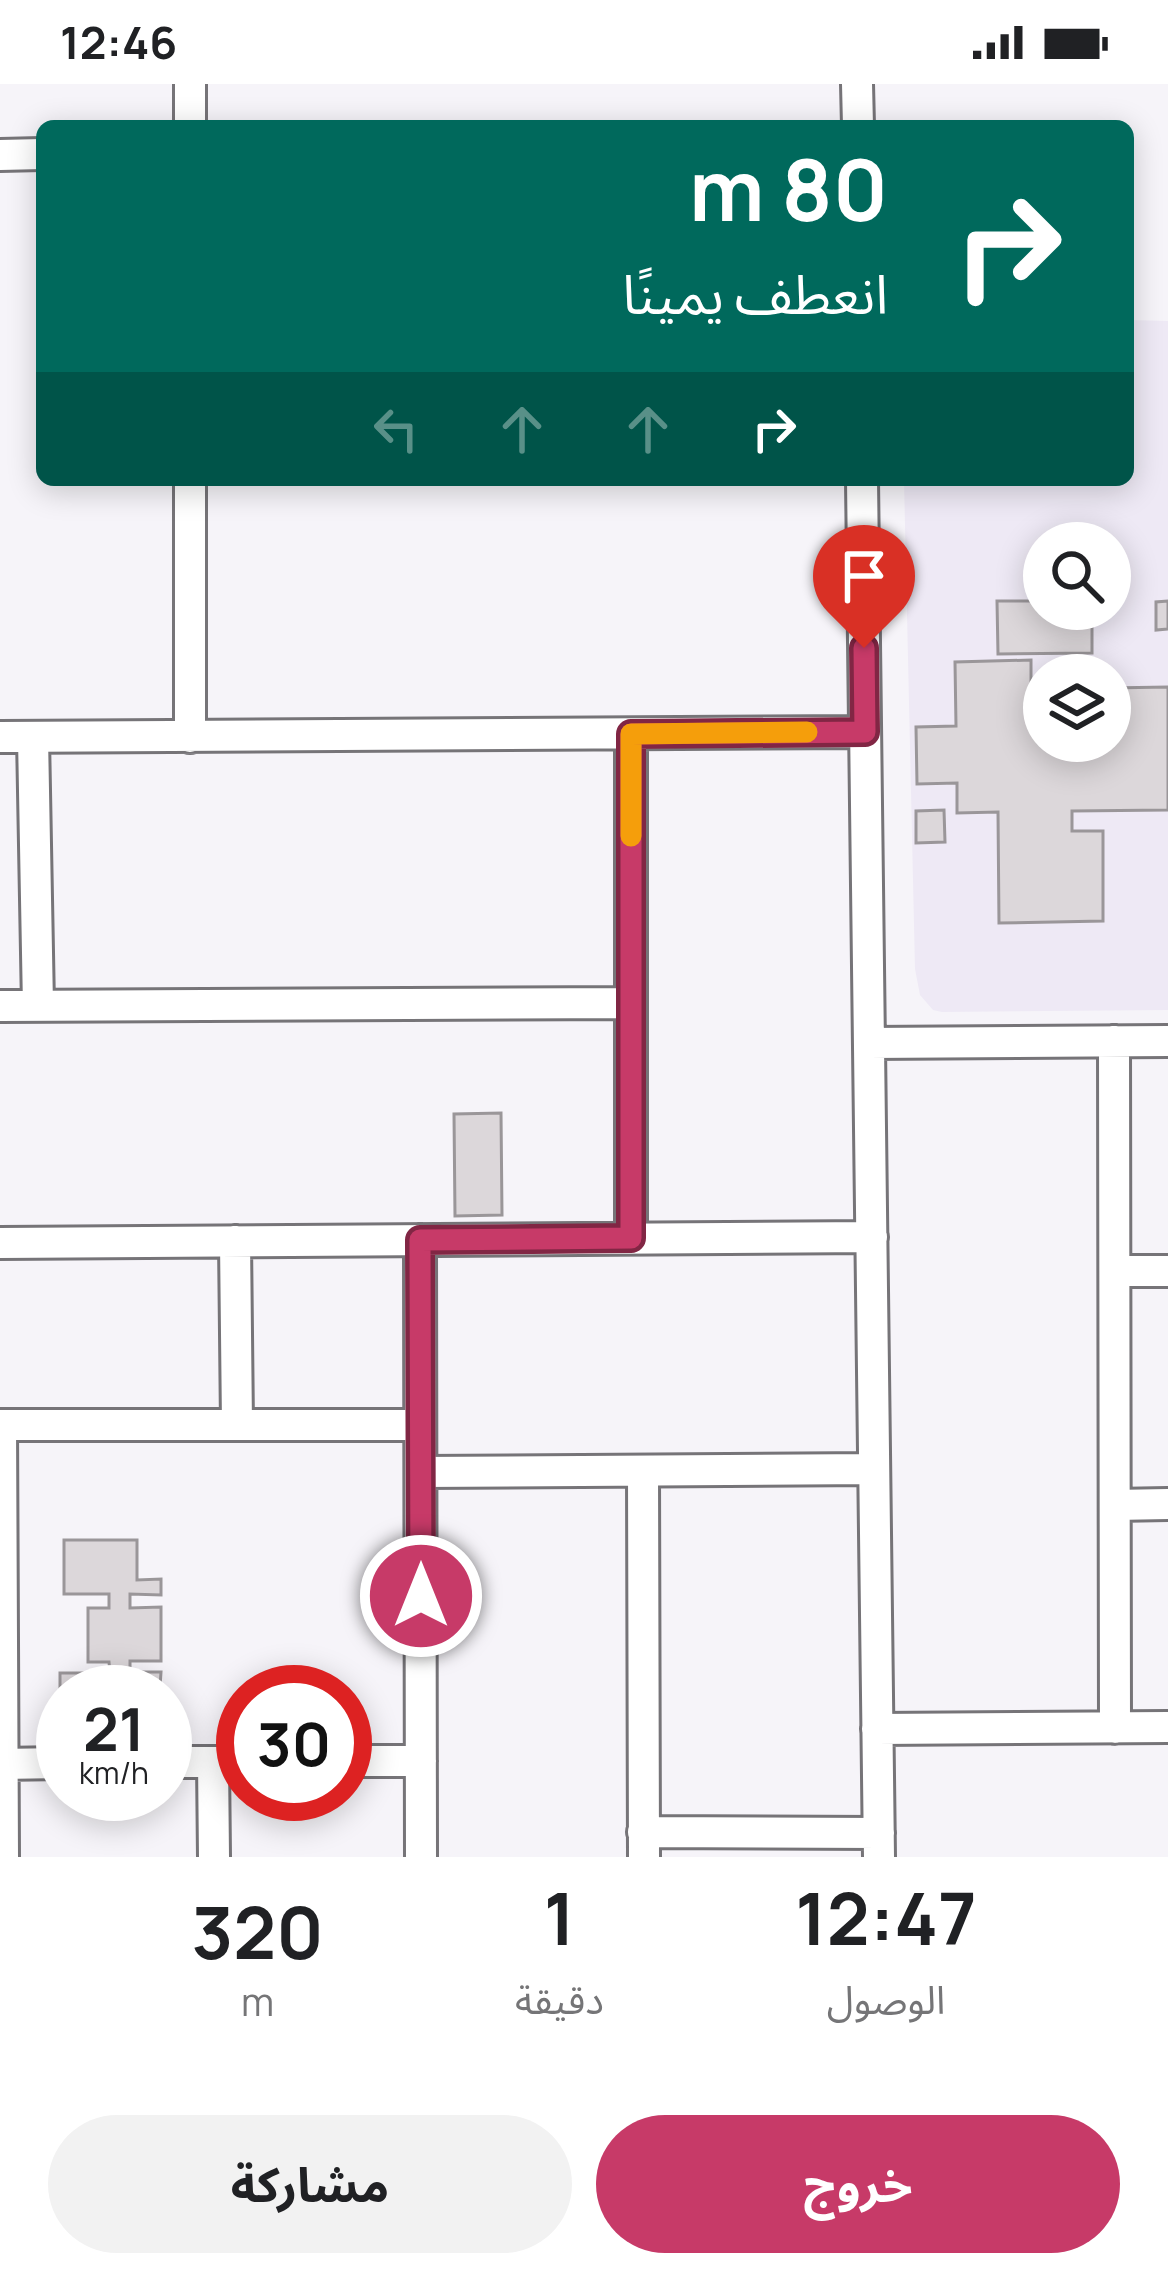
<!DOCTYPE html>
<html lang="ar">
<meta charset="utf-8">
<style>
body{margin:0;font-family:Manrope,"Noto Sans Arabic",sans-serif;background:#f2f2f2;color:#202124;direction:rtl;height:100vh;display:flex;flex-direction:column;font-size:45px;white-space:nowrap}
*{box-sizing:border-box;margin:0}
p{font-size:39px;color:#757577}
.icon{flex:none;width:66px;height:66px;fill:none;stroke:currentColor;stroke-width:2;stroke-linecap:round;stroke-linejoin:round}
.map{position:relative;height:1773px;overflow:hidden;direction:ltr}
.side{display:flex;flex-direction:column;background:#fff;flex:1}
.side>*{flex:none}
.guide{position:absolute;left:36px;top:36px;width:1098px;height:366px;border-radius:18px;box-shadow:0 6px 30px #0003;direction:rtl;background:#00695c;color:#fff;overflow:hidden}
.tools{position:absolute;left:1023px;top:438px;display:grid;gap:24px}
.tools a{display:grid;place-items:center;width:108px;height:108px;border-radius:50%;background:#fff;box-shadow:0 6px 30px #0003;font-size:60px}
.speed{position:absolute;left:36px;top:1581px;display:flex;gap:24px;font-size:60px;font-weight:700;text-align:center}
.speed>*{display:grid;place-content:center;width:156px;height:156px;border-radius:50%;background:#fff;box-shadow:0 6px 30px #0003;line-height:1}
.speed small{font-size:30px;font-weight:400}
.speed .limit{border:18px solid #d22;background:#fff;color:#111}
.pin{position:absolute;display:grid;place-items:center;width:102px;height:102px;color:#fff;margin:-123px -51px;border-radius:50% 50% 50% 0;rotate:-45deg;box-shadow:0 0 12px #0007}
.pin .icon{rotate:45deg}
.me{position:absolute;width:132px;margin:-66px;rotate:0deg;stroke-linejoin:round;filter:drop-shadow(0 0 9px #0008)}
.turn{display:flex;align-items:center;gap:42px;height:252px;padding:0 48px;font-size:54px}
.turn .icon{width:156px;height:156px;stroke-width:2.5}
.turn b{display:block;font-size:84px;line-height:102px}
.lanes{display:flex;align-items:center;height:114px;padding:0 48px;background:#0003;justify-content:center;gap:60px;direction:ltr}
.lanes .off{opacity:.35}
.eta{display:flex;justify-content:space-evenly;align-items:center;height:204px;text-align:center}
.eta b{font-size:72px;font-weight:700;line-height:84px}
.cta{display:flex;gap:24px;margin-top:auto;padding:24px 48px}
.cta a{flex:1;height:138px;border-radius:72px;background:#c73a68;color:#fff;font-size:48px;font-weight:700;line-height:138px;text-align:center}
.cta a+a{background:#f2f2f2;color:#202124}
.status{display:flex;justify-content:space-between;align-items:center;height:84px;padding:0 60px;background:#fff;direction:ltr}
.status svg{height:33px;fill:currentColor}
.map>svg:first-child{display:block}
.built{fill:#eee9f5;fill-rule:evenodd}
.building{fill:#dcd7da;stroke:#9a9699;stroke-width:3}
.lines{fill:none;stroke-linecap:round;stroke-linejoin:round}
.street-casing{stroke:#767478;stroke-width:36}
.street{stroke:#fff;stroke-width:30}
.route-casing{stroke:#812644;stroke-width:30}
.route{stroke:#c73a68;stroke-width:21}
.slow{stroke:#f59e0b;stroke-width:21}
</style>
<div class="status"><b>12:46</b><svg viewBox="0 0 49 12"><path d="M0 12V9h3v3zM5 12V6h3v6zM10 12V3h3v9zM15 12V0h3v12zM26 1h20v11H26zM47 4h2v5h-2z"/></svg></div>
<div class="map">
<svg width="1168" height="1773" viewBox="0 0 1168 1773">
<rect width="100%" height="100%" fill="#f6f4f9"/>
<path class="built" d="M 1128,236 L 1168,237 L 1168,926 L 942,928 L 933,926 L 920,911 L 915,885 L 904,396 L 1128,396 ZM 1044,459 L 1110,459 L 1110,525 L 1044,525 ZM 1044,591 L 1110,591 L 1110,657 L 1044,657 Z"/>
<path class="building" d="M 997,517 L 1044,517 L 1044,525 L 1092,525 L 1092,569 L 998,570 Z
M 1168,517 L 1168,545 L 1156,546 L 1156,518 Z
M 1031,576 L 1031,606 L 1044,605 L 1044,657 L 1110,657 L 1110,604 L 1168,603 L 1168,726 L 1072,727 L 1072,747 L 1103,747 L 1103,837 L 999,839 L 998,728 L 957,729 L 957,699 L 917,700 L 916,643 L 956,642 L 955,578 Z
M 944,726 L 945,758 L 916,759 L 916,727 Z
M 501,1029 L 502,1131 L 455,1132 L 454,1030 Z
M 64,1456 L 137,1456 L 137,1496 L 161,1495 L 161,1511 L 130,1510 L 130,1524 L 161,1523 L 161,1577 L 130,1577 L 130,1588 L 161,1588 L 160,1603 L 134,1603 L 134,1608 L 63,1608 L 60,1643 L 60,1589 L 110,1589 L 109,1578 L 88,1578 L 88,1524 L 109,1524 L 109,1510 L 64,1510 Z"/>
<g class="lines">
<g class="street-casing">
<path id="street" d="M 190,0 L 190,42
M 857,0 L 858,42
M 0,71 L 42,70
M 190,396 L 190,653
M 862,396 L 879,1773
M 631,650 L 631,1154
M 0,653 L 865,648
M 33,653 L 38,922
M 0,922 L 631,919
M 1114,957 L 1115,1644
M 869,959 L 1168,957
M 420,1156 L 421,1773
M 235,1157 L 237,1341
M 0,1159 L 872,1153
M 1115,1187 L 1168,1187
M 0,1341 L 420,1341
M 1,1341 L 3,1773
M 643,1387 L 644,1773
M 421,1388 L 874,1385
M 1115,1421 L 1168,1420
M 877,1645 L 1168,1643
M 345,1677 L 421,1677
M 165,1678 L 243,1678
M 213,1678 L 214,1773
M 0,1680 L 63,1679
M 643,1748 L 879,1749"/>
</g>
<use href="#street" class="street"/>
</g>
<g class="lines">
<g class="route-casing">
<path id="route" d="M 421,1512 L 420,1156 L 631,1154 L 631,650 L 865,648 L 864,564"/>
</g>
<use href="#route" class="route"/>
<path class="slow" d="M 631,752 L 631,650 L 807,648"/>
</g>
</svg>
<div class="tools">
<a><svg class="icon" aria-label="search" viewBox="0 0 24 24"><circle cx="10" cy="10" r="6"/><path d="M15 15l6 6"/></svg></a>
<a><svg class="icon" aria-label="layers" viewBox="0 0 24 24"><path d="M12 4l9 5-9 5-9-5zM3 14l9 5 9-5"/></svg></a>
</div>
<div class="speed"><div>21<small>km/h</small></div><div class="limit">30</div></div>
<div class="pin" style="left:864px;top:564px;background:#d93025"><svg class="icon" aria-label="arrive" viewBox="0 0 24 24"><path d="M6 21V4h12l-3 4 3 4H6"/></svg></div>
<svg class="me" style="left:421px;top:1512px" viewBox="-20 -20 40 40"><circle r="17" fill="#c73a68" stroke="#fff" stroke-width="3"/><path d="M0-11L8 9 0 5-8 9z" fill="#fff"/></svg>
<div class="guide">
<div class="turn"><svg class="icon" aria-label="right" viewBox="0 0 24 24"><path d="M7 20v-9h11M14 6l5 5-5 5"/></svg><div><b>80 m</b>انعطف يمينًا</div></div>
<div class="lanes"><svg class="icon off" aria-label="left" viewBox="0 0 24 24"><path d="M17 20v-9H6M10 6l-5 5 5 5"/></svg><svg class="icon off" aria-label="ahead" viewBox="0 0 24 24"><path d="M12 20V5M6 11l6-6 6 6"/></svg><svg class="icon off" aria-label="ahead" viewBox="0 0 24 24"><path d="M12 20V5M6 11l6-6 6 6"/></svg><svg class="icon" aria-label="right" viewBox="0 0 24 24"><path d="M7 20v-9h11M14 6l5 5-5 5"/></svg></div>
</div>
</div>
<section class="side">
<div class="eta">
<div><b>12:47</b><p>الوصول</p></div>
<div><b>1</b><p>دقيقة</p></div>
<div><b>320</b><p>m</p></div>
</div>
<div class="cta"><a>خروج</a><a>مشاركة</a></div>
</section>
